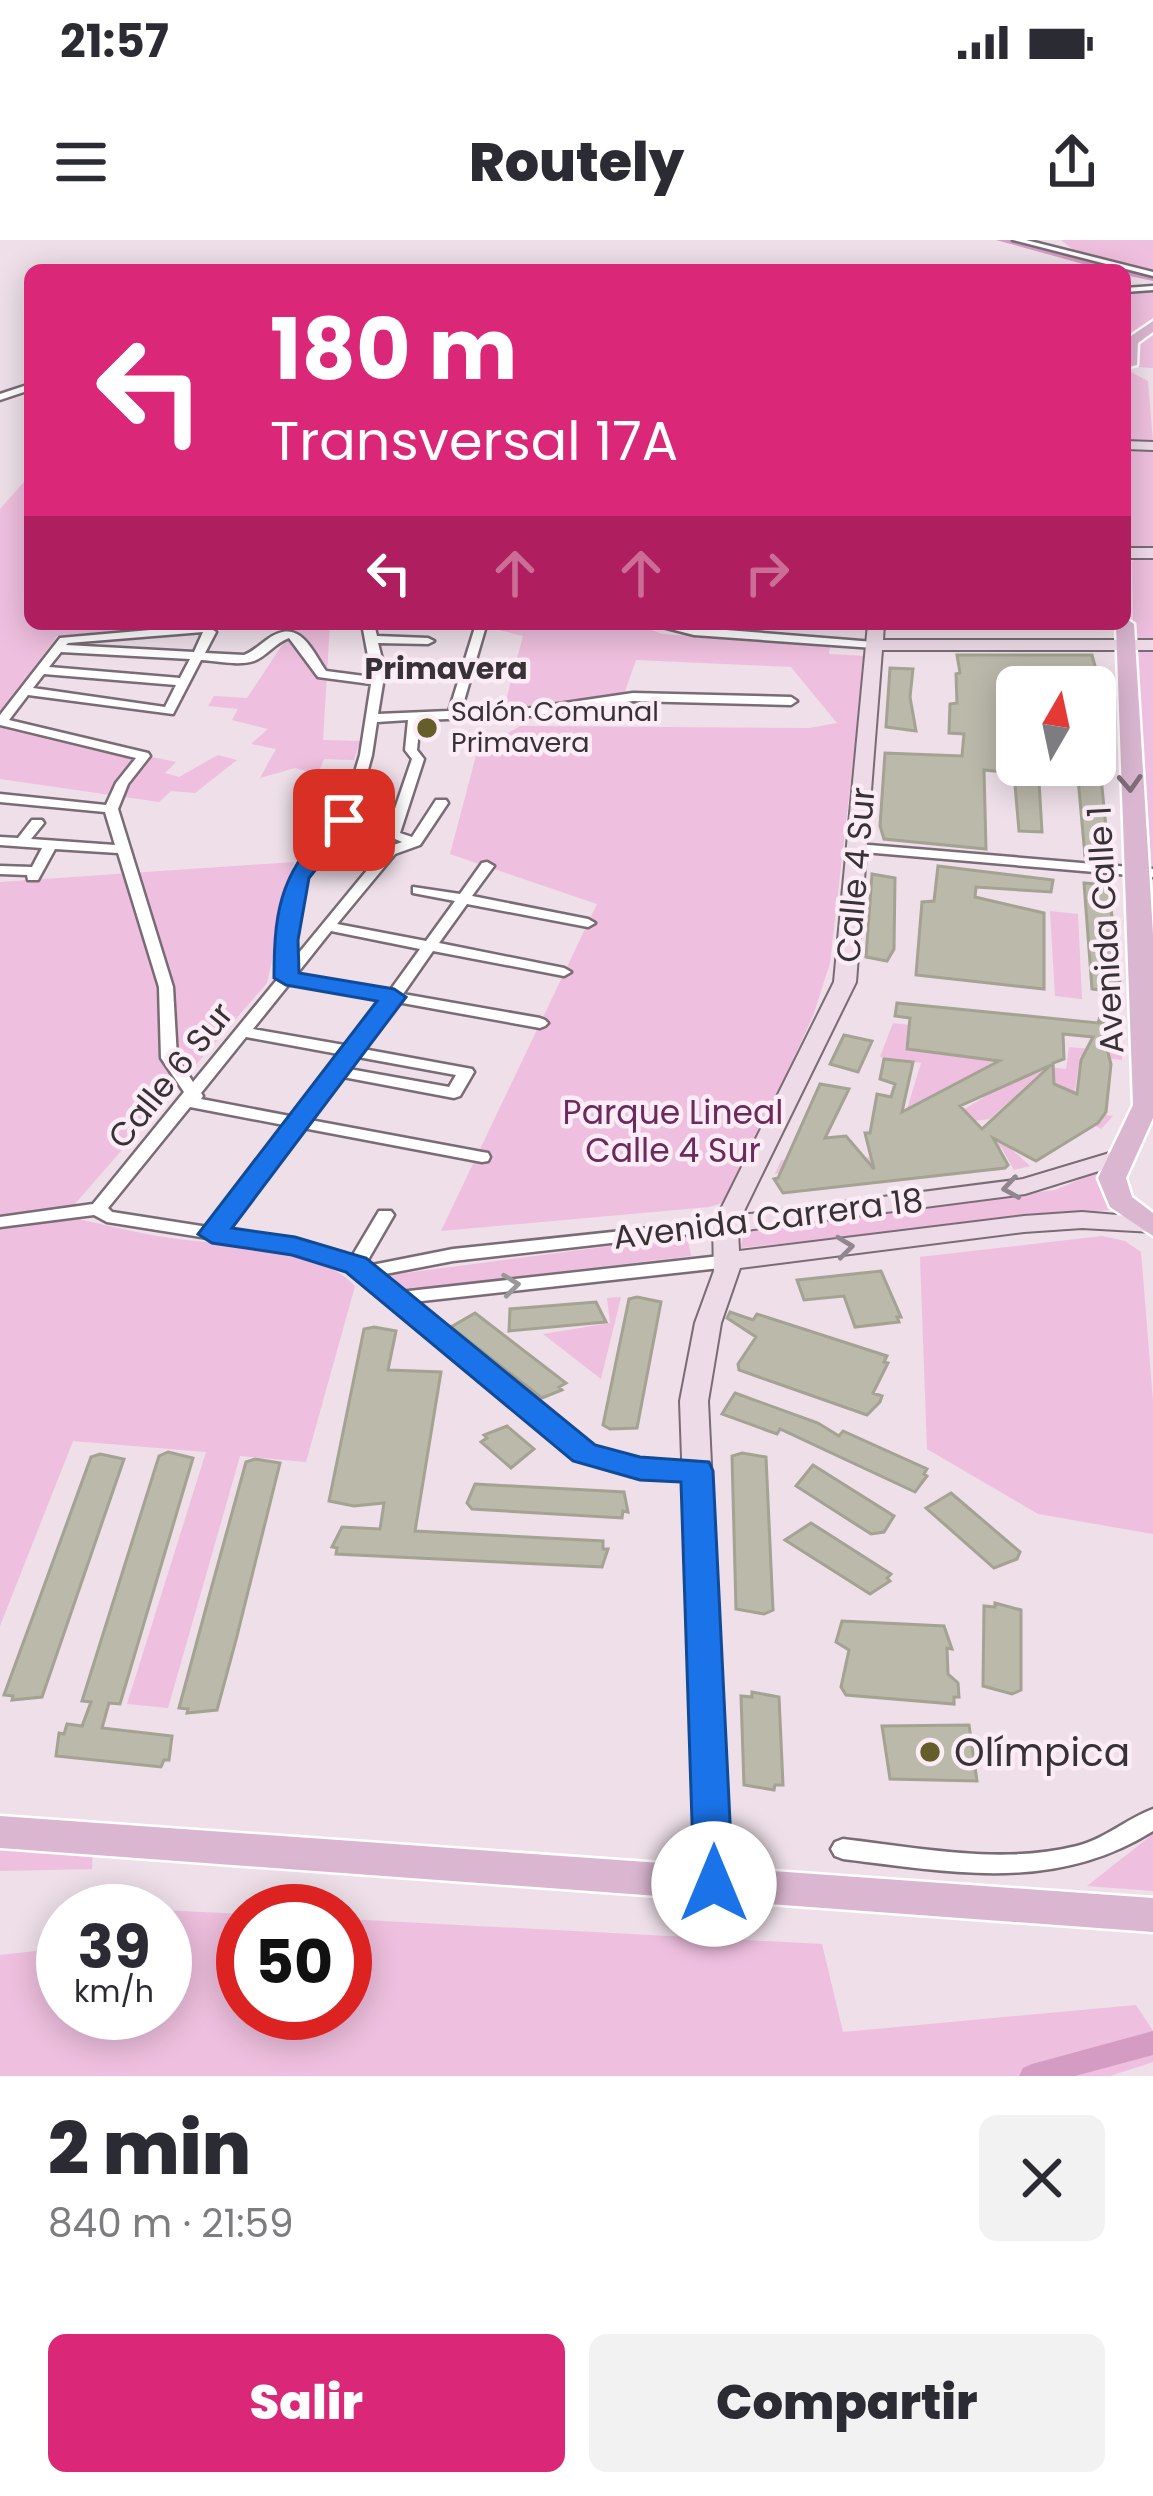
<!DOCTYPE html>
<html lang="es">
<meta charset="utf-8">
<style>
body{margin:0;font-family:Poppins,sans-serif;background:#f2f2f3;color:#2b2b33;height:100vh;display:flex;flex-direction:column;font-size:45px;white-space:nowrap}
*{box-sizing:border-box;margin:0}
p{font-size:39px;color:#7c7c81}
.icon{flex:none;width:66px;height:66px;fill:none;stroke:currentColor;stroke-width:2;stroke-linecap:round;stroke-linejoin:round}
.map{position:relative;height:1836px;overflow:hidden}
.drawer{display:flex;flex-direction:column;background:#fff;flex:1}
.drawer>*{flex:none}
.guide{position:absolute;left:24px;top:24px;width:1107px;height:366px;border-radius:18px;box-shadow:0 6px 30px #0003;background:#db2777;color:#fff;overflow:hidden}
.needle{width:78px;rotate:9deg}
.buttons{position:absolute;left:996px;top:426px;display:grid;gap:24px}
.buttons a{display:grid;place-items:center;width:120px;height:120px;border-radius:18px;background:#fff;box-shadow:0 6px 30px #0003;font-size:60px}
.speed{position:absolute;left:36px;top:1644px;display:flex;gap:24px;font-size:60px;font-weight:700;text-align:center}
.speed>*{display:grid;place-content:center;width:156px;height:156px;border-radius:50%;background:#fff;box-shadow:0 6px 30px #0003;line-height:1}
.speed small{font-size:30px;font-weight:400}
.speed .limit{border:18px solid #d22;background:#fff;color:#111}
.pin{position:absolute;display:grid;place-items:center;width:102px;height:102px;color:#fff;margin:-51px;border-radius:24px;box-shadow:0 6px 18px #0006}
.me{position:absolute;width:132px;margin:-66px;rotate:0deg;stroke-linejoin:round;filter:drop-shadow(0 0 9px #0008)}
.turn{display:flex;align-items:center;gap:42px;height:252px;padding:0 48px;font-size:54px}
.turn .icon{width:156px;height:156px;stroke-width:2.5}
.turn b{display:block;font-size:84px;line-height:102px}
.lanes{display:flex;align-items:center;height:114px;padding:0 48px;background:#0003;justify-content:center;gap:60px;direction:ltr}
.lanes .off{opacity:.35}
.round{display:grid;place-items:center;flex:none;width:126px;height:126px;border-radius:18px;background:#f2f2f3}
.summary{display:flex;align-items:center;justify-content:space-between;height:204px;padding:0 48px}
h1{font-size:72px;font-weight:800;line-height:90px}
.action{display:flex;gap:24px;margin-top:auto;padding:24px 48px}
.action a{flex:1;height:138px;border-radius:18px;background:#db2777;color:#fff;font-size:48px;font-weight:800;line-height:138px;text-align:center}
.action a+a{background:#f2f2f3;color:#2b2b33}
.status{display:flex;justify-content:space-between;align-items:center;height:84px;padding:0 60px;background:#fff;direction:ltr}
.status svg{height:33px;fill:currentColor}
header{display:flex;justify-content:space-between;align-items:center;height:156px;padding:0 48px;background:#fff;font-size:54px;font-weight:800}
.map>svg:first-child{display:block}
.green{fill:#eebfde;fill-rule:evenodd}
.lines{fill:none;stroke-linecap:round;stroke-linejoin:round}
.canal{fill:#d59cc3;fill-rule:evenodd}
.river{fill:#d59cc3;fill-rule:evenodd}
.building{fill:#bbb9aa;stroke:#a4a293;stroke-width:3;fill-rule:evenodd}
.street-casing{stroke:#796c75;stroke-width:5}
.secondary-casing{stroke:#796c75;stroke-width:4}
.primary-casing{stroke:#fff;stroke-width:5}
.street{fill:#fff;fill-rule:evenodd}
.secondary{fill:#eddbe7;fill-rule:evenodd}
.primary{fill:#dab6d0;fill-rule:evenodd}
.oneway{stroke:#806d7b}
.oneway2{stroke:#92868e}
.oneway3{stroke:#9b989a}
.route{fill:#1a73e8;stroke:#114b97;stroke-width:3}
.poi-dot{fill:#655e2a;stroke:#fbecf6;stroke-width:4.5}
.labels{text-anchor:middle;stroke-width:9;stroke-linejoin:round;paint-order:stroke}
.far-poi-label{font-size:27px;fill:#373235;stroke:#fbecf6;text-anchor:start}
.far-neighbourhood-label{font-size:30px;font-weight:bold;fill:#373235;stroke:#fbecf6}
.street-label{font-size:33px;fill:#373235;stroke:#fbecf6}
.park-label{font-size:33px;fill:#6c295b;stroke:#fbecf6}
.near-poi-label{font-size:39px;fill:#373235;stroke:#fbecf6;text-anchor:start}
</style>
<div class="status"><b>21:57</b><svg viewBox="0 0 49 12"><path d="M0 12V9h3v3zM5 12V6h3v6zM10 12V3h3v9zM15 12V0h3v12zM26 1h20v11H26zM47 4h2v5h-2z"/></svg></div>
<header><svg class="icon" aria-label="menu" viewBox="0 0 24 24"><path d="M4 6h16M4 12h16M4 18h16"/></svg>Routely<svg class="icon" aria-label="share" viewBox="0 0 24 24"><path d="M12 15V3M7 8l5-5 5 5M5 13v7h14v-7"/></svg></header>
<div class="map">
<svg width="1153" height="1836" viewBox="0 0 1153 1836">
<rect width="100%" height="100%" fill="#eedfe8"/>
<path class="green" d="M 1061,0 L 1153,0 L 1153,30 L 1075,11 Z
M 1153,51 L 1153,128 L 1125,126 L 1125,53 Z
M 1125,129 L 1148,141 L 1153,202 L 1127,202 Z
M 1153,209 L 1153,309 L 1129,306 L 1126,210 Z
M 30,235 L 30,384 L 191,384 L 57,396 L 0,475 L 0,269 Z
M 1136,319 L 1153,320 L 1153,402 L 1133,400 L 1132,321 Z
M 296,384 L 330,384 L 323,500 L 360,501 L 354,520 L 324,519 L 318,534 L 295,528 L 260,538 L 276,509 L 251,504 L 268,489 L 232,480 L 238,469 L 208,466 L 214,456 L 247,458 Z
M 475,384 L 636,384 L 662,394 L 830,406 L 829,414 L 865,416 L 830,723 L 813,776 L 728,961 L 709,967 L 441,991 L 597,664 L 450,614 L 477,512 L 520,486 L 809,488 L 837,483 L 791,427 L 636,420 L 624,454 L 504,468 L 523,396 Z
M 1137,411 L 1153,411 L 1153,628 L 1148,627 L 1133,414 Z
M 0,485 L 176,522 L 165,533 L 179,537 L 218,515 L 237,520 L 195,553 L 171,551 L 159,562 L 0,539 Z
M 294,622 L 267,743 L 74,965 L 0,976 L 0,642 Z
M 1050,671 L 1078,674 L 1082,759 L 1055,756 Z
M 893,783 L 909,785 L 905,810 L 1066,829 L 1069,807 L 1122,812 L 1122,820 L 1080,816 L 1073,863 L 1077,870 L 1113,876 L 1101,889 L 1068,870 L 1009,907 L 1030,926 L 1014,930 L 1001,907 L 775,934 L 781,920 L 817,924 L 830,896 L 840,921 L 1001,900 L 1065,848 L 1037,836 L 990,879 L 901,889 L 921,823 L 880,817 ZM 987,827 L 1013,840 L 961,871 L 910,869 Z
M 1100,931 L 1103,955 L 1119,969 L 740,1008 L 745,990 L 1055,950 Z
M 69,977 C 102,984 136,993 170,998 C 228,1007 311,1002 355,1046 L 306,1222 L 240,1216 L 168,1468 L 127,1464 L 206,1212 L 73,1201 L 0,1386 L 0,988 Z
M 687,996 L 691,1016 L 406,1050 L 390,1035 Z
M 1102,996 L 1125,1001 L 1141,1012 L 1153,1161 L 1153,1294 L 1038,1274 L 927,1209 L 920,1017 Z
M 621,1057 L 601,1139 L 543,1094 L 610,1083 L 607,1058 Z
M 1153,1594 L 1153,1651 L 1087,1646 Z
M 0,1598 L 93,1608 L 92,1629 L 0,1631 Z
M 161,1670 L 243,1674 L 243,1773 L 345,1773 L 345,1679 L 822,1704 L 843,1792 L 1136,1765 L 1153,1791 L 1153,1822 L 1110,1836 L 0,1836 L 0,1715 L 63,1708 L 63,1773 L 165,1773 L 165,1671 Z"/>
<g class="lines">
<path class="canal" d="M 1153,1791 L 1153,1815 L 1075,1836 L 1019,1836 L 1023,1828 L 1032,1824 Z"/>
<path class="river" d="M 996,0 L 1017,0 L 1153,33 L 1153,41 L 1125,35 L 1125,30 L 1105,30 Z"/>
</g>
<path class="building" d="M 957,415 L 1092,415 L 1100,444 L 1017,447 L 1017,525 L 1038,525 L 1042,592 L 1019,591 L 1014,533 L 984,530 L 986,609 L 884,599 L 880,586 L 885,513 L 962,516 L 964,494 L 949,493 L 950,464 L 957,463 L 956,434 L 960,433 Z
M 890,428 L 913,429 L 910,457 L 916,491 L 886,487 Z
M 1077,527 L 1100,527 L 1109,618 L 1085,616 Z
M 938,626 L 1053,640 L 1051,652 L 976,647 L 975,657 L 1044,673 L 1044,749 L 916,735 L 922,662 L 934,661 Z
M 872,634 L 895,638 L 894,709 L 887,721 L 866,717 Z
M 1084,643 L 1108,645 L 1120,740 L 1115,752 L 1092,749 Z
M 897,763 L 1098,783 L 1100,777 L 1101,783 L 1114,785 L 1114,797 L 1104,798 L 1111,824 L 1106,872 L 1098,883 L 1036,921 L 993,898 L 1008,925 L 1005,928 L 783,953 L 774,939 L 778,938 L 820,844 L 849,849 L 825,898 L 846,896 L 874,929 L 865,893 L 870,893 L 877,854 L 891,857 L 895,844 L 880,839 L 884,819 L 913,822 L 902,872 L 999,821 L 907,809 L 910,778 L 895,776 ZM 1063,794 L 1093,797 L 1081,820 L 1077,854 L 1054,844 L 1053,823 L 1064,819 ZM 1051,825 L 982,889 L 960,866 Z
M 844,795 L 872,801 L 858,832 L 830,824 Z
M 881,1031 L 901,1077 L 897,1077 L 899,1082 L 855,1087 L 844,1056 L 804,1060 L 797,1040 Z
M 637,1057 L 661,1062 L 637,1188 L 610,1189 L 603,1185 L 617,1117 L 629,1059 Z
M 596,1062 L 606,1082 L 509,1091 L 510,1069 Z
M 730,1072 L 753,1080 L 757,1074 L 887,1116 L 884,1122 L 888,1123 L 873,1153 L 882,1156 L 880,1162 L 867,1175 L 739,1130 L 738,1124 L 756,1097 L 727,1078 Z
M 475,1073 L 566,1143 L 559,1147 L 562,1150 L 542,1158 L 451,1087 Z
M 374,1087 L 396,1091 L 388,1130 L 441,1132 L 415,1291 L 603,1301 L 603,1309 L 608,1309 L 602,1327 L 336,1314 L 337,1308 L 332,1307 L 342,1287 L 380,1289 L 384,1263 L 354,1266 L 329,1261 L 364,1089 Z
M 735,1153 L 818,1183 L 839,1196 L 843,1191 L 927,1229 L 924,1234 L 927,1236 L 915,1252 L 780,1189 L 777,1194 L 722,1174 Z
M 507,1186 L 534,1209 L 511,1228 L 481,1202 L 487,1198 L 484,1195 Z
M 168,1212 L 193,1218 L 120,1464 L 109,1463 L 102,1488 L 172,1496 L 169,1520 L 164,1520 L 161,1527 L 56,1516 L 59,1493 L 64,1494 L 67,1484 L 82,1486 L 91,1462 L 82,1461 L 159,1216 Z
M 742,1213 L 766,1217 L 773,1370 L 764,1374 L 736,1369 L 732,1216 Z
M 100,1214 L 124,1219 L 42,1457 L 12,1460 L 13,1456 L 4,1455 L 36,1368 L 91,1217 Z
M 255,1219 L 280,1223 L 236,1400 L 217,1470 L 187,1473 L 188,1469 L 179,1468 L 210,1353 L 246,1222 Z
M 813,1225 L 894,1276 L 884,1292 L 871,1294 L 796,1246 Z
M 475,1244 L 624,1252 L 628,1272 L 623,1271 L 622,1278 L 472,1269 L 467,1263 Z
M 951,1253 L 1020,1312 L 1017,1319 L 994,1328 L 926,1268 Z
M 811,1283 L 891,1334 L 887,1338 L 890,1341 L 870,1354 L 785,1300 Z
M 995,1363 L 1021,1370 L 1021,1450 L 1012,1454 L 983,1446 L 984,1366 L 995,1367 Z
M 842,1381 L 944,1386 L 952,1409 L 947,1408 L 948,1434 L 958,1443 L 959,1457 L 954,1457 L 954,1464 L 846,1455 L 841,1447 L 849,1410 L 836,1402 Z
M 752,1452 L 779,1457 L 783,1545 L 775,1545 L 774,1550 L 744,1545 L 741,1456 L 752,1457 Z
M 969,1485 L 977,1541 L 890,1539 L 882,1486 Z"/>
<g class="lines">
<g class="street-casing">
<path id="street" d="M 1013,0 L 1026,0 L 1153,32 L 1153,36 Z
M 1153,46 L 1153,50 L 1125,52 L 1125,48 Z
M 30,144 L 30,150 L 0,160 L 0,154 Z
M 362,384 L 374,384 L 377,396 L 428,398 L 434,401 L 428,404 L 378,403 L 385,431 L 378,474 L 449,471 L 476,384 L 486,386 L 461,471 L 531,468 L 633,453 L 791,457 L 797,461 L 791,465 L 633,461 L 531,476 L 420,480 L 417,510 L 424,519 L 400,593 L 412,597 L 436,560 L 446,560 L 448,563 L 420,605 L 395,614 L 337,684 L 426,701 L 455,661 L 413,653 L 413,647 L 460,654 L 482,623 L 487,622 L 494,626 L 472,656 L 588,679 L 595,683 L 588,687 L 467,664 L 439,703 L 564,728 L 571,732 L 564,736 L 433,711 L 403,754 L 540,778 L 545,780 L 548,783 L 545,786 L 540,788 L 397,762 L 363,809 L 472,829 L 474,832 L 460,856 L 454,858 L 343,837 L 310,880 L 482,912 L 488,913 L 490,917 L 488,921 L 482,922 L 303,888 L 225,990 C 267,996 312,999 351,1018 L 379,971 L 391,971 L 394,975 L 365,1025 L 367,1026 L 453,1009 L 725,980 L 731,981 L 734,985 L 725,990 L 453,1021 L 380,1035 L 400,1052 L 729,1015 L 735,1017 L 738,1021 L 729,1027 L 413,1062 L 590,1208 L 640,1221 L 697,1224 L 704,1226 L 707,1231 L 704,1236 L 697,1238 L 640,1235 L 577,1218 L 359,1036 L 324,1019 L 295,1012 L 107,982 L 94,975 L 0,987 L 0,977 L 93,964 L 184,852 L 161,818 L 159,747 L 118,613 L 55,609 L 38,640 L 28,640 L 27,635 L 0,634 L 0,626 L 32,627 L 42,608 L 0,605 L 0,597 L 18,598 L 32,580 L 42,580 L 44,583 L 31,599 L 115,605 L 105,572 L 0,562 L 0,554 L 106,565 L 116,543 L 136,518 L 0,485 L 0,475 L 60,398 L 206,385 L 216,392 L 205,413 L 244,415 C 254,411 259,405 268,399 C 299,377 311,409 326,431 L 372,437 ZM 203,392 L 194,412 L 66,405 L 68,403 ZM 289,398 L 318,437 L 371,444 L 360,515 L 344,569 L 305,613 L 291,638 L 279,700 L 280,736 L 193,842 L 177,818 L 173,747 L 118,569 L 128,544 L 150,516 L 148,513 L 9,480 L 28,455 L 173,474 L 201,420 C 217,421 239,426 254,421 C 267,416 275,403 289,398 ZM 61,412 L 190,419 L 180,438 L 49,427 ZM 44,434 L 176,445 L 165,467 L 33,448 ZM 408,480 L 405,510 L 412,519 L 386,595 L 402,602 L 385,608 L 374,621 L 320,613 L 357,570 L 372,515 L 377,482 ZM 314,621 L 368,629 L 294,719 C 293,686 299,649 314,621 ZM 331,691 L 420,709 L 389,752 L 296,735 ZM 290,743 L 383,760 L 350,806 L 253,789 ZM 246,797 L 344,815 L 295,877 L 201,859 L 203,856 L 201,853 ZM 358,817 L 456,835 L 449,847 L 349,829 ZM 190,867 L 289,886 L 208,987 L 112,972 L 108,968 Z
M 651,384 L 874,402 L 880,405 L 874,408 L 694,395 Z
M 857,604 L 1153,629 L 1153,637 L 852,611 L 850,608 Z
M 1153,1569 L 1153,1591 C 1054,1653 952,1632 843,1619 L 835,1616 L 831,1609 L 835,1602 L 843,1599 C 920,1608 1001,1625 1077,1606 C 1105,1599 1126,1579 1153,1569 Z"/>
</g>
<g class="secondary-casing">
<path id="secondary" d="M 1125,201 L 1153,202 L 1153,210 L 1125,209 Z
M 1125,308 L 1153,308 L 1153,318 L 1125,318 Z
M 868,384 L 884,384 L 883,400 L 1153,400 L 1153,410 L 882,410 L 856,742 L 742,975 L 1023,939 L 1123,909 L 1135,916 L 1131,921 L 1025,954 L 738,991 L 739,1011 L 1024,976 L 1082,972 L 1153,978 L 1153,992 L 1082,988 L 1024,992 L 740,1028 L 721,1083 L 708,1161 L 731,1644 L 726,1654 L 714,1659 L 702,1654 L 697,1644 L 680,1161 L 695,1083 L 714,1031 L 713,985 L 834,742 Z"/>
</g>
<g class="primary-casing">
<path id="primary" d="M 1153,81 L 1153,92 L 1138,103 L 1137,125 L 1125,128 L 1125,100 Z
M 1125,378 L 1134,384 L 1153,694 L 1153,878 L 1126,938 L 1132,957 L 1153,973 L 1153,996 L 1110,967 L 1098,938 L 1133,865 L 1116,384 L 1125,384 Z
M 0,1576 L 1153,1658 L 1153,1692 L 0,1608 Z"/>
</g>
<use href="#street" class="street"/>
<use href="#secondary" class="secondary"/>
<use href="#primary" class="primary"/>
</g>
<defs><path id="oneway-chevron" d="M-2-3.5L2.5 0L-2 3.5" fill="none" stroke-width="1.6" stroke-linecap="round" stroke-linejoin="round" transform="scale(3)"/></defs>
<use class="oneway" href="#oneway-chevron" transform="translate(1130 543) rotate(87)"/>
<g class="oneway2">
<use href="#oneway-chevron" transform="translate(1011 948) rotate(171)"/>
<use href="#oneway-chevron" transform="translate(845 1007) rotate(-7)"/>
</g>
<use class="oneway3" href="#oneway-chevron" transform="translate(511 1045) rotate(-7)"/>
<path class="route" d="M 344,574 L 355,580 L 309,638 L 298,700 L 299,733 L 394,749 L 406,757 L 232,988 L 295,997 L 366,1018 L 595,1205 L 640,1217 L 709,1222 L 713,1231 L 733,1644 L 727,1656 L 714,1661 L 700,1656 L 694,1644 L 681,1242 L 640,1240 L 573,1221 L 346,1032 L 292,1015 L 212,1003 L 198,994 L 377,761 L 286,745 L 274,738 C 274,661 283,631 336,576 Z"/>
<g class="poi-dot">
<circle cx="427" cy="488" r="12"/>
<circle cx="930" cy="1512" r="12"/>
</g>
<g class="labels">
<g class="far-poi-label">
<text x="451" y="481">Salón Comunal<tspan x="451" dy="31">Primavera</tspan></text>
</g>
<g class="far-neighbourhood-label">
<text x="446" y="439">Primavera</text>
</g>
<g class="street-label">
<text transform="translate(855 635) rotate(-85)" y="12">Calle 4 Sur</text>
<text transform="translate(1105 690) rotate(-93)" y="12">Avenida Calle 1</text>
<text transform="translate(170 835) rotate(-51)" y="12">Calle 6 Sur</text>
<text transform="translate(768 978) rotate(-7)" y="12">Avenida Carrera 18</text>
</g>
<g class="park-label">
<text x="673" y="884">Parque Lineal<tspan x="673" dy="38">Calle 4 Sur</tspan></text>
</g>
<g class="near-poi-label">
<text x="954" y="1526">Olímpica</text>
</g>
</g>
</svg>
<div class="buttons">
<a><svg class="needle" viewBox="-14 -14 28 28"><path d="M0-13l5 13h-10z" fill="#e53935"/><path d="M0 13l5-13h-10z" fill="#7c7c81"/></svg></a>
</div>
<div class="speed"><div>39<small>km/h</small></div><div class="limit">50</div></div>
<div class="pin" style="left:344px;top:580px;background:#d93025"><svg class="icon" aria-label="arrive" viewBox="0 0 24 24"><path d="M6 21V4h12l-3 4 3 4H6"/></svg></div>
<svg class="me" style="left:714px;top:1644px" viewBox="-20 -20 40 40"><circle r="19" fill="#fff"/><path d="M0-13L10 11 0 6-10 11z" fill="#1a73e8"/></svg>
<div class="guide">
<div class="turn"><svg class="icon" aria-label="left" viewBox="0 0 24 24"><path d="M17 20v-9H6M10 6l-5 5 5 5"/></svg><div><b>180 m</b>Transversal 17A</div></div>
<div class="lanes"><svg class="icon" aria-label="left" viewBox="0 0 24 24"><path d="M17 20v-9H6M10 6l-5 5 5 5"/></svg><svg class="icon off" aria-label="ahead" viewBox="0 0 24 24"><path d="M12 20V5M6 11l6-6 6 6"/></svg><svg class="icon off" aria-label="ahead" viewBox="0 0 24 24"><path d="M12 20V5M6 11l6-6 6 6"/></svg><svg class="icon off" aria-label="right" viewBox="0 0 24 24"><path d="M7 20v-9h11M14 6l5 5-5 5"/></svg></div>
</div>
</div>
<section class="drawer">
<div class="summary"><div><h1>2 min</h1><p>840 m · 21:59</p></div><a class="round"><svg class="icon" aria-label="close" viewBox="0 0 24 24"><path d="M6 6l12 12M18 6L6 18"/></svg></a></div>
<div class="action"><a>Salir</a><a>Compartir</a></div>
</section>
